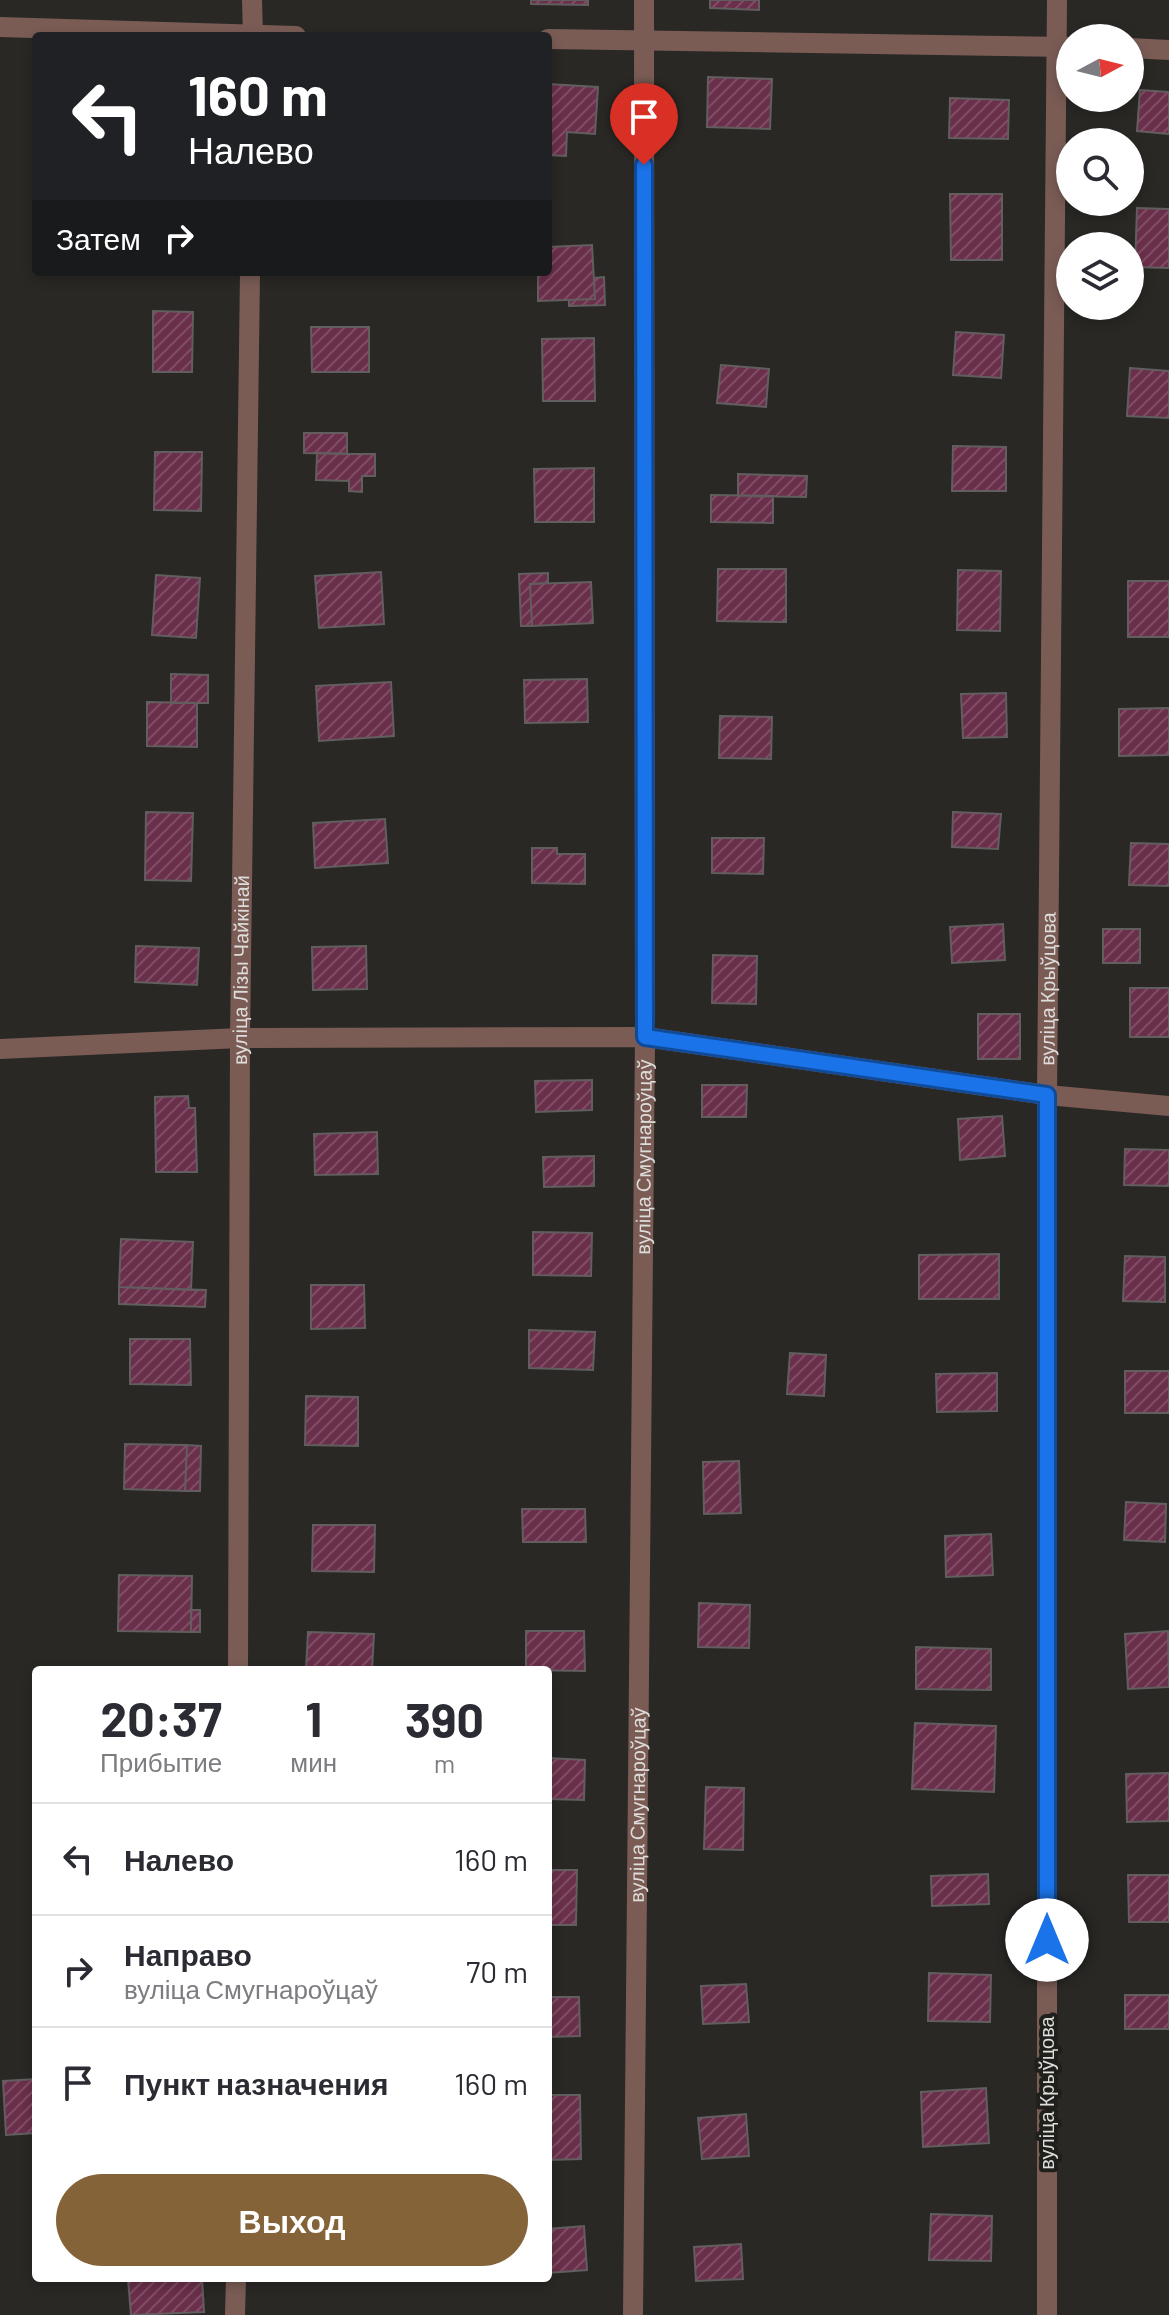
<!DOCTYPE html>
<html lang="ru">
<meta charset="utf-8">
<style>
body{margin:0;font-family:Barlow,sans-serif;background:#f2f2f3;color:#2b2b33;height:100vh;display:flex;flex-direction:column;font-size:30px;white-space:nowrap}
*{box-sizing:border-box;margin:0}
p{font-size:26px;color:#7c7c81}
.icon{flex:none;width:44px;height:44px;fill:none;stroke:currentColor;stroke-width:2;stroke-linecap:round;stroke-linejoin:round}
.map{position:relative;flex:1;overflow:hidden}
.drawer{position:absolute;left:32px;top:1666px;width:520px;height:616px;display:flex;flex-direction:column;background:#fff;border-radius:8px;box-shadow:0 4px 12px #0003}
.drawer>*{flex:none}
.top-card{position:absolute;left:32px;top:32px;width:520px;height:244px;border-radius:8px;box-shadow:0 4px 12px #0003;background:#202124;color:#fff;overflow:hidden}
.needle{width:52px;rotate:83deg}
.buttons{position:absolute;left:1056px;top:24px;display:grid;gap:16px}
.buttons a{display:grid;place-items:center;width:88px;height:88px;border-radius:50%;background:#fff;box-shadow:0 4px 12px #0003;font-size:40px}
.pin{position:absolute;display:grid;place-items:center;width:68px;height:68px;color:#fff;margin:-82px -34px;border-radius:50% 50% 50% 0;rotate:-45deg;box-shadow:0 0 8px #0007}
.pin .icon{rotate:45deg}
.me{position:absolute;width:88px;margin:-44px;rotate:0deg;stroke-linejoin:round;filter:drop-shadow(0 0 6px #0008)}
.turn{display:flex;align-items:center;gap:28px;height:168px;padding:0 24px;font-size:36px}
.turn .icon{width:104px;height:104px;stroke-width:2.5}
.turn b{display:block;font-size:56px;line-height:68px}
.then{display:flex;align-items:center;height:76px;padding:0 24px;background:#0003;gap:16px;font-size:30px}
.eta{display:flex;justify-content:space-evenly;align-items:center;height:136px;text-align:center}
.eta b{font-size:48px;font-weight:700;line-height:56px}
.cta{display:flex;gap:16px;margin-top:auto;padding:16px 24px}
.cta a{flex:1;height:92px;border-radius:48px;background:#836337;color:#fff;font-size:32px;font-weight:700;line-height:92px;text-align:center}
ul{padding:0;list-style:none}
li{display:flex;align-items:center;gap:24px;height:112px;padding:0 24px;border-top:2px solid #e1e1e2}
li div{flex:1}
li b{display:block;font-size:30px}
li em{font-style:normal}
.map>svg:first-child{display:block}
.building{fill:url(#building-hatch);stroke:#625e5f;stroke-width:2}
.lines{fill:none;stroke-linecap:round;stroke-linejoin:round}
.minor{stroke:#7a5c55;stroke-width:20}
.route-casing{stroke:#114b97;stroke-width:20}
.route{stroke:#1a73e8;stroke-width:14}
.labels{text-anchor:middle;stroke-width:8;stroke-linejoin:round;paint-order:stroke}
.street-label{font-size:20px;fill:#dedddb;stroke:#1f1f1c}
</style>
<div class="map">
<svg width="1169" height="2315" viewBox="0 0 1169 2315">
<defs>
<pattern id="building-hatch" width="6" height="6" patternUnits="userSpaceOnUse" patternTransform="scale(2)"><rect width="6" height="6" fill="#6a2f4a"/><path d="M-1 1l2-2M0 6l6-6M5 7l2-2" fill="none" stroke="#7f4d64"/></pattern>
</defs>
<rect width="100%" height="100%" fill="#292825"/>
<path class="building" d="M 531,0 L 588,0 L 588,5 L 531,4 Z
M 710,0 L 759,0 L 759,10 L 710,8 Z
M 708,77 L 772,79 L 770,129 L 707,127 Z
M 548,84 L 598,87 L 595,134 L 567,132 L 566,156 L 548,155 Z
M 1140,90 L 1169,92 L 1169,134 L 1137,131 Z
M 950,98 L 1009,100 L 1008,139 L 949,138 Z
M 950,194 L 1002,194 L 1002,260 L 951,260 Z
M 1137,208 L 1169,209 L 1169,268 L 1135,267 Z
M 592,245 L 595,299 L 538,301 L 538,272 L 548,272 L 548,247 Z
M 604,277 L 605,305 L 569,306 L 569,300 L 595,299 L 594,278 Z
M 153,311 L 193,312 L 192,372 L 153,372 Z
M 311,327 L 369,327 L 369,372 L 312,372 Z
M 956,332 L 1004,335 L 1001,378 L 953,375 Z
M 594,338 L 595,401 L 543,401 L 542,339 Z
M 721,365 L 769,369 L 766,407 L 717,403 Z
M 1130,368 L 1169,371 L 1169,418 L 1127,416 Z
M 304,433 L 347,433 L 347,454 L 304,453 Z
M 953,446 L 1006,447 L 1006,491 L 952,491 Z
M 155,452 L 202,452 L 201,511 L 154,510 Z
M 317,453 L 375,454 L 375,476 L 362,476 L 362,492 L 349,491 L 349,481 L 316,480 Z
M 594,468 L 594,522 L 535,522 L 534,469 Z
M 738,474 L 807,476 L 806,497 L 738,496 Z
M 711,495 L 773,496 L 773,523 L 711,522 Z
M 718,569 L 786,569 L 786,622 L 717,621 Z
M 958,570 L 1001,571 L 1000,631 L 957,630 Z
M 381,572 L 384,624 L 319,628 L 315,576 Z
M 548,573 L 548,583 L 530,584 L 532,626 L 521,626 L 519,574 Z
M 156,575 L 200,578 L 196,638 L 152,635 Z
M 1128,581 L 1169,581 L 1169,637 L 1128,637 Z
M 591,582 L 593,623 L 532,626 L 530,584 Z
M 171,674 L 208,675 L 208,703 L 171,703 Z
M 587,679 L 588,722 L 525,723 L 524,680 Z
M 391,682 L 394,736 L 319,741 L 316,686 Z
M 1006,693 L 1007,737 L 963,738 L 961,694 Z
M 147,702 L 197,703 L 197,747 L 147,746 Z
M 1169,708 L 1169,755 L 1119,756 L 1119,709 Z
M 720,716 L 772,717 L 771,759 L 719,758 Z
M 146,812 L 193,813 L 191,881 L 145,880 Z
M 953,812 L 1001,814 L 998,849 L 952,847 Z
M 385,819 L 388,863 L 315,868 L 313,823 Z
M 712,838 L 764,838 L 763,874 L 712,873 Z
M 1131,843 L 1169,844 L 1169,886 L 1129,885 Z
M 532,848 L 557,848 L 557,854 L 585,854 L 585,884 L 532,883 Z
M 1003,924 L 1005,960 L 952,963 L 950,927 Z
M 1103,929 L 1140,929 L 1140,963 L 1103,963 Z
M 136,946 L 199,948 L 197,985 L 135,982 Z
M 366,946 L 367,989 L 313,990 L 312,947 Z
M 713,955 L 757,956 L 756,1004 L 712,1003 Z
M 1130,988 L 1169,988 L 1169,1037 L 1130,1037 Z
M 978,1014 L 1020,1014 L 1020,1059 L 978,1059 Z
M 592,1080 L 592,1110 L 536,1112 L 535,1081 Z
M 702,1085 L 747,1085 L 746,1117 L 702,1117 Z
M 188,1096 L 189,1108 L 195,1108 L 197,1172 L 156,1172 L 155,1097 Z
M 1002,1116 L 1005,1156 L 960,1160 L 958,1119 Z
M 377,1132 L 378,1174 L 315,1175 L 314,1134 Z
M 1125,1149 L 1169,1150 L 1169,1186 L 1124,1185 Z
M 594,1156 L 594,1186 L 544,1187 L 543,1157 Z
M 533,1232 L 592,1233 L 591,1276 L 533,1275 Z
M 121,1239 L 193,1242 L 191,1290 L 119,1287 Z
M 999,1254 L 999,1299 L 919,1299 L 919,1255 Z
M 1125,1256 L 1165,1257 L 1165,1302 L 1123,1301 Z
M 311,1285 L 364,1285 L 365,1328 L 311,1329 Z
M 119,1287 L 206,1290 L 205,1307 L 119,1304 Z
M 529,1330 L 595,1332 L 593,1370 L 529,1368 Z
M 130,1339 L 190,1339 L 191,1385 L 130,1384 Z
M 790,1353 L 826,1355 L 824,1396 L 787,1394 Z
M 1125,1371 L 1169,1371 L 1169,1413 L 1125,1413 Z
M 997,1373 L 997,1411 L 937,1412 L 936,1374 Z
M 306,1396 L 358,1397 L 358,1446 L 305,1445 Z
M 125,1444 L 187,1445 L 185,1491 L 124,1489 Z
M 187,1445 L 201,1446 L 200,1491 L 185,1491 Z
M 739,1461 L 741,1513 L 704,1514 L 703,1462 Z
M 1126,1502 L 1166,1504 L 1165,1542 L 1124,1540 Z
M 522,1509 L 585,1509 L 586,1542 L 523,1542 Z
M 313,1525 L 375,1525 L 374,1572 L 312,1571 Z
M 991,1534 L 993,1575 L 946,1577 L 945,1536 Z
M 119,1575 L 192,1576 L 191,1632 L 118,1631 Z
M 699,1603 L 750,1605 L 749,1648 L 698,1647 Z
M 191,1610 L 200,1610 L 200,1632 L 191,1632 Z
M 526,1631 L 584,1631 L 585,1671 L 526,1670 Z
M 1168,1631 L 1169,1687 L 1128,1689 L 1125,1634 Z
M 308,1632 L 374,1634 L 372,1670 L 306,1670 Z
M 916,1647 L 991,1649 L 991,1690 L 916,1689 Z
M 915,1723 L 996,1726 L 994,1792 L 912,1789 Z
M 548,1758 L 585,1760 L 584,1800 L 548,1799 Z
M 1169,1773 L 1169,1821 L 1127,1822 L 1126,1774 Z
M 706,1787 L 744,1788 L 743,1850 L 704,1849 Z
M 548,1870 L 577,1870 L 576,1925 L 548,1925 Z
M 988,1874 L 989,1904 L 932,1906 L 931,1876 Z
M 1128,1875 L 1169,1875 L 1169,1922 L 1129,1922 Z
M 929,1973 L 991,1975 L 990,2022 L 928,2021 Z
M 746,1984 L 749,2022 L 703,2024 L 701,1986 Z
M 1125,1995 L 1169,1995 L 1169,2029 L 1125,2029 Z
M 548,1997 L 579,1997 L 580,2036 L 548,2037 Z
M 36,2079 L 36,2133 L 6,2135 L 3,2081 Z
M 986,2088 L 989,2143 L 923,2147 L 921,2092 Z
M 548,2095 L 580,2095 L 581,2159 L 548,2160 Z
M 746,2114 L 749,2156 L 702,2159 L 698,2118 Z
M 931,2214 L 992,2216 L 991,2261 L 929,2260 Z
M 584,2226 L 587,2270 L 548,2273 L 548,2229 Z
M 741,2244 L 743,2279 L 696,2281 L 694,2247 Z
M 202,2278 L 204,2312 L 131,2315 L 128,2279 Z"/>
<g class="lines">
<g class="minor">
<path d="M 252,0 L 253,36"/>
<path d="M 0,27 L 296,36"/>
<path d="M 548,39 L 1070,47"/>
<path d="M 1130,48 L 1169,50"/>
<path d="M 0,1049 L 240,1038 L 645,1037 L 1047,1095 L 1169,1106"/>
<path id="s1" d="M 238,1670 L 240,1038 L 250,272"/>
<path d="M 235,2315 L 236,2278"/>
<path id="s2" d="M 633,2315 L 645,1037 L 644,0"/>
<path id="s3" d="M 1047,2315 L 1047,1095 L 1057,0"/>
</g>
</g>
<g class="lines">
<g class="route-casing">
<path id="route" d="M 644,165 L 645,1037 L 1047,1095 L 1047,1940"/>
</g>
<use href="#route" class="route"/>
</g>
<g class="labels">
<g class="street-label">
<text dy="7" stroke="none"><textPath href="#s1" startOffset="700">вуліца Лізы Чайкінай</textPath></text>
<text dy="7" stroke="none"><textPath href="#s3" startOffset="1326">вуліца Крыўцова</textPath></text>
<text dy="7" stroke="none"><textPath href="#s2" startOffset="1158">вуліца Смугнароўцаў</textPath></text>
<text dy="7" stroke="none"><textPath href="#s2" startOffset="510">вуліца Смугнароўцаў</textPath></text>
<text transform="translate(1047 2093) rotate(-90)" y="7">вуліца Крыўцова</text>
</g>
</g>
</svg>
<div class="buttons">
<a><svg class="needle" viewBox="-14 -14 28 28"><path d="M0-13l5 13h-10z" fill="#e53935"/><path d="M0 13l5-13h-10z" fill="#7c7c81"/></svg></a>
<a><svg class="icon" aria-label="search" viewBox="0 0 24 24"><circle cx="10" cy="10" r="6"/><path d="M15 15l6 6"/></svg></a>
<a><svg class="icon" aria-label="layers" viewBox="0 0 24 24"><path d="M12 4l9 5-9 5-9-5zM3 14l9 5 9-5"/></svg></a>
</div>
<div class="pin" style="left:644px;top:165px;background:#d93025"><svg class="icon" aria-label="arrive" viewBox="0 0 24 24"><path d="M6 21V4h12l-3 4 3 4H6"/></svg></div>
<svg class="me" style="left:1047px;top:1940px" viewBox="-20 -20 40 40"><circle r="19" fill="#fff"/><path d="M0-13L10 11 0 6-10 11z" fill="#1a73e8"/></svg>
<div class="top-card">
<div class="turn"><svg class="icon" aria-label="left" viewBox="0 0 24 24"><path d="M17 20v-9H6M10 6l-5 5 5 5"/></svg><div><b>160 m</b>Налево</div></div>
<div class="then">Затем<svg class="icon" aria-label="right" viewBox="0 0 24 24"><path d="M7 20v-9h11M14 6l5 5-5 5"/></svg></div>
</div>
<section class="drawer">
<div class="eta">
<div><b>20:37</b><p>Прибытие</p></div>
<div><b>1</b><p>мин</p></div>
<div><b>390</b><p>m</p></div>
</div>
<ul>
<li><svg class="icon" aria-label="left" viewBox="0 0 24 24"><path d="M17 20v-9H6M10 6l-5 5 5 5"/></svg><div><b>Налево</b></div><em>160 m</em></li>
<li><svg class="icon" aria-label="right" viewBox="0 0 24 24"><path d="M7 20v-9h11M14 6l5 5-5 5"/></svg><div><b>Направо</b><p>вуліца Смугнароўцаў</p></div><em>70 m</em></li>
<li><svg class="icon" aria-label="arrive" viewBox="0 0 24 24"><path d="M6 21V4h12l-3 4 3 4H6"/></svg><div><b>Пункт назначения</b></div><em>160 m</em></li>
</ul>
<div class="cta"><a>Выход</a></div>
</section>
</div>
